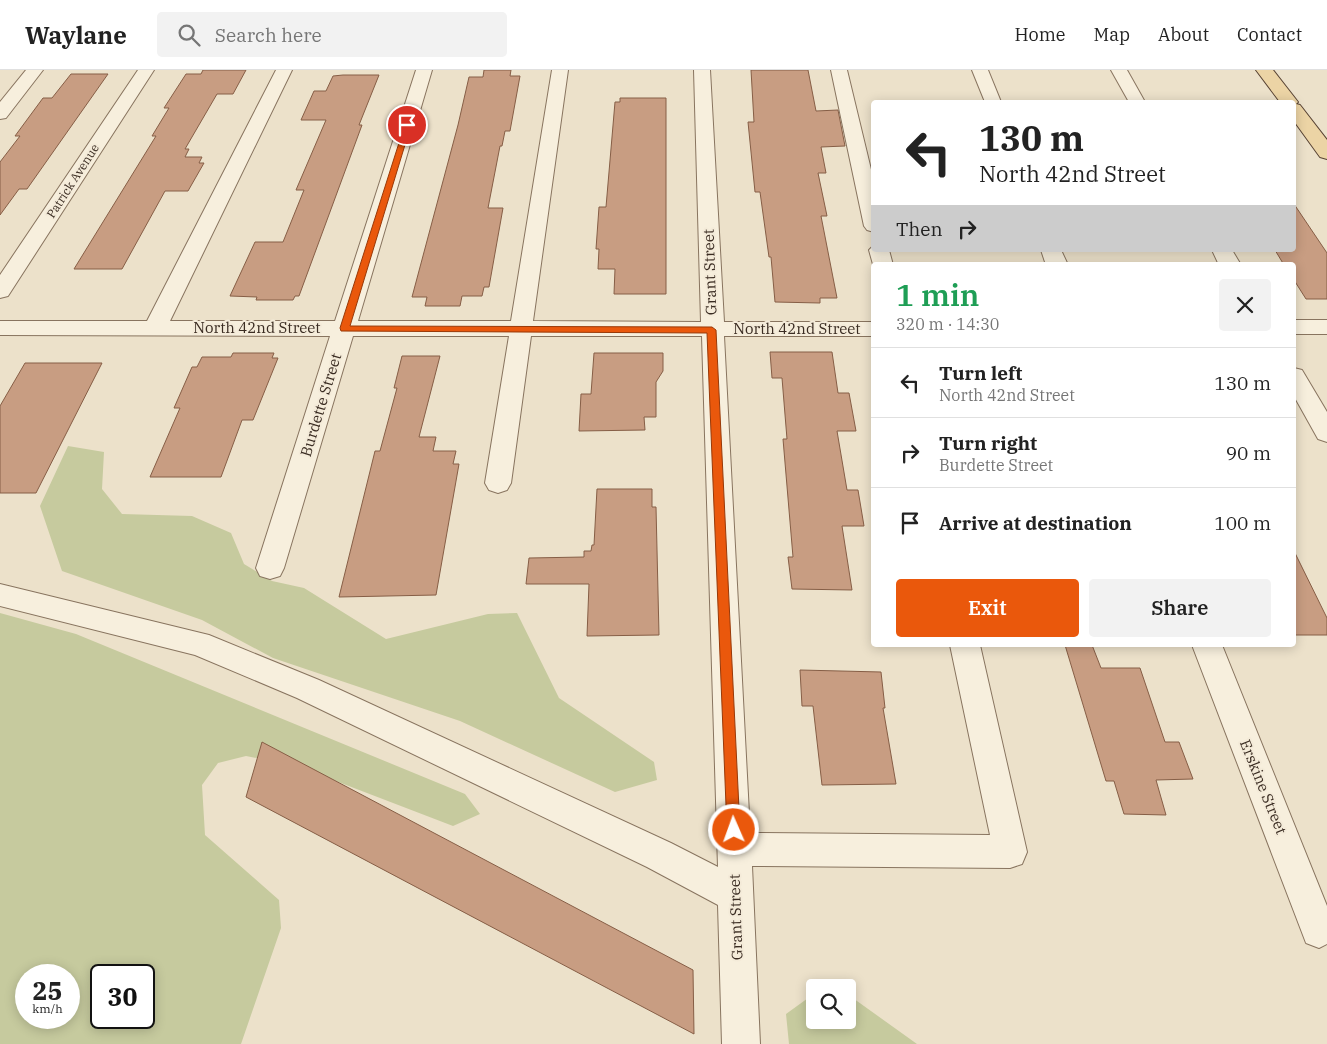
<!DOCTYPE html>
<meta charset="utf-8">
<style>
body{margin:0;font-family:"IBM Plex Serif",serif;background:#f2f2f2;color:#222;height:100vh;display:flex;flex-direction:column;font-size:19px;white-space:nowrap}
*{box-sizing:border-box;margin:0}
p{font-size:16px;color:#767676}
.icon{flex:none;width:28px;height:28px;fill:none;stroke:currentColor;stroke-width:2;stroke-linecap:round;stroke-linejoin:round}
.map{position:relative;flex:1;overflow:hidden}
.side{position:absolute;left:871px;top:192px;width:425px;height:385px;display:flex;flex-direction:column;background:#fff;border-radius:5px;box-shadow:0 2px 12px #0003}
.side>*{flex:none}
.hud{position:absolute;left:871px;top:30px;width:425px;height:152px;border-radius:5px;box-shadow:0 2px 12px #0003;background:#fff;color:#222;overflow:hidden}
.buttons{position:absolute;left:806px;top:909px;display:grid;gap:10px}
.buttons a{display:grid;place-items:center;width:50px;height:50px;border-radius:5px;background:#fff;box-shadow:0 2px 12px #0003;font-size:25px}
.speed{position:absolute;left:15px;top:894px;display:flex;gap:10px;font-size:25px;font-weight:700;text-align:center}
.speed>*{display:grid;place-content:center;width:65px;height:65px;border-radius:50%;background:#fff;box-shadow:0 2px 12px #0003;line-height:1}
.speed small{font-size:12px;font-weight:400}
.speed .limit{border:2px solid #111;border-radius:8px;background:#fff;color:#111}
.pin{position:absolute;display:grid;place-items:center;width:42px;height:42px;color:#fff;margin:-21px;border:2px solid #fff;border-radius:50%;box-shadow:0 1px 5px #0007}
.me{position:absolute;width:55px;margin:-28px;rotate:358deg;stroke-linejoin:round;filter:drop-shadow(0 0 4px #0008)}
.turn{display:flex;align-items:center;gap:18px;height:105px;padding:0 25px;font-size:22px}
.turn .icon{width:65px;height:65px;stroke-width:2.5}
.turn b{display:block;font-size:35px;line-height:42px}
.then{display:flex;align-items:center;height:48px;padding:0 25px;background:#0003;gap:10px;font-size:19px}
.round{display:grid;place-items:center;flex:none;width:52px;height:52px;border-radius:5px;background:#f2f2f2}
.overview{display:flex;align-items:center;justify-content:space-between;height:85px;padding:0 25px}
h1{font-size:30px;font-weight:600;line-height:38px;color:#1e9e55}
.cta{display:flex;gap:10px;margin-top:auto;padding:10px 25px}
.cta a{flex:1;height:58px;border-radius:5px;background:#ea580c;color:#fff;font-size:20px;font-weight:600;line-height:58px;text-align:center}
.cta a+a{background:#f2f2f2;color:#222}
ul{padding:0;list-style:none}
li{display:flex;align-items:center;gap:15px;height:70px;padding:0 25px;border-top:1px solid #e0e0e0}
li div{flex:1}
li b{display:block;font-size:19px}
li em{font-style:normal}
header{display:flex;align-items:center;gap:30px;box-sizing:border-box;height:70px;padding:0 25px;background:#fff;border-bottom:1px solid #e0e0e0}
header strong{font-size:24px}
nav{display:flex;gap:28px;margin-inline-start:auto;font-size:18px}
.search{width:350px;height:45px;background:#f2f2f2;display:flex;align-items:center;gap:12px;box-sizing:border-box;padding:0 18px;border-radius:5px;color:#767676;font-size:19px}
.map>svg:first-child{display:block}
.green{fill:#c6ca9e;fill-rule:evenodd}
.building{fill:#c89d82;stroke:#865e46}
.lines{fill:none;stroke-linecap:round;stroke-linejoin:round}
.minor-casing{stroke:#88745f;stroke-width:2}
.major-casing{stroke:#574233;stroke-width:2}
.minor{fill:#f7efdd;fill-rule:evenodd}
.major{fill:#ecd4a5;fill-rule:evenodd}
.route{fill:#ea580c;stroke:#983908}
.labels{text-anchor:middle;stroke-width:4;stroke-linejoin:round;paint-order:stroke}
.far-street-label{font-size:12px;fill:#3a2c22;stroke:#f4ebd9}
.street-label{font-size:15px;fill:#3a2c22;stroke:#f4ebd9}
</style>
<header>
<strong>Waylane</strong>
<div class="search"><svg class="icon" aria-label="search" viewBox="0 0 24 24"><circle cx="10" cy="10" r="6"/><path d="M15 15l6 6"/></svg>Search here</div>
<nav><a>Home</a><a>Map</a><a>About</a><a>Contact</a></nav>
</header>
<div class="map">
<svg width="1327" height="974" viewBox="0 0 1327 974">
<rect width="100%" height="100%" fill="#ece1ca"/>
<path class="green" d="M 68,376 L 104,382 L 102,419 L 122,444 L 192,446 L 231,463 L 244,494 L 272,511 L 304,518 L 386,569 L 488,544 L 517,543 L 559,628 L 654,692 L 657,710 L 615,722 L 460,651 L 273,588 L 202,550 L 62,501 L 40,436 Z
M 0,543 L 76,564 L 465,724 L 480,744 L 453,756 L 294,695 L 246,686 L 218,693 L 202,715 L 205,765 L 279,830 L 281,858 L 241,974 L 0,974 ZM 26,905 L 69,905 L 69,948 L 26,948 ZM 101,905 L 144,905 L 144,948 L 101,948 Z
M 815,923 L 815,950 L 848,950 L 848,925 L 850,926 L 917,974 L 789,974 L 786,944 Z"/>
<path class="building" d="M 203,0 L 246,0 L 233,24 L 217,24 L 185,79 L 189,79 L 185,87 L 202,87 L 199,93 L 204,93 L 188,121 L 165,121 L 122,199 L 74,199 L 156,66 L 152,66 L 169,38 L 164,38 L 186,4 L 201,4 Z
M 484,0 L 511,0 L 510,6 L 520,6 L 510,61 L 505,61 L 502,76 L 500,76 L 488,138 L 503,138 L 489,217 L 484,217 L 482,226 L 462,226 L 460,236 L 425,236 L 427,227 L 412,227 L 458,55 L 469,7 L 483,7 Z
M 751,0 L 808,0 L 816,41 L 838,40 L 845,76 L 821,77 L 826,103 L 818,103 L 827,146 L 821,146 L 837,228 L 820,228 L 820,233 L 775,232 L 771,187 L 769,187 L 760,122 L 755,122 L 748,52 L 754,52 Z
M 71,4 L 108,4 L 27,119 L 19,119 L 0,145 L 0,92 L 20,66 L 15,66 L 43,28 L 52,28 Z
M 343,5 L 379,5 L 359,55 L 362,55 L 299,226 L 295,226 L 293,230 L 256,230 L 257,227 L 230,226 L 255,172 L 283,172 L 304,120 L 296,120 L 326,50 L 301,50 L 314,21 L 326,21 L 333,6 Z
M 620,28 L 666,28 L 666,224 L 614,224 L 615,199 L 598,199 L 599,179 L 596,179 L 599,137 L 606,137 L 615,32 L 620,32 Z
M 1294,134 L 1327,183 L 1327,229 L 1306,229 L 1294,210 L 1294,195 L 1284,195 L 1275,180 L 1294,180 Z
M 770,282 L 832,282 L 838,323 L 849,323 L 856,361 L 837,361 L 847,420 L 858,420 L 864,456 L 842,456 L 852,520 L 792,519 L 788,487 L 793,487 L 783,369 L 787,369 L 782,308 L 772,308 Z
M 233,283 L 274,283 L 272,288 L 278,288 L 253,350 L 242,350 L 221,407 L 150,407 L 180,338 L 174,338 L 192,297 L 197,297 L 202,287 L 231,287 Z
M 594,283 L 663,283 L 663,301 L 656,312 L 656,347 L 644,347 L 645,360 L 579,361 L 581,324 L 591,324 Z
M 402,286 L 440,286 L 419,367 L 436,367 L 433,381 L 456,381 L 453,394 L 459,394 L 436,525 L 339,527 L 375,381 L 380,381 L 397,318 L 394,318 Z
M 25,293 L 102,293 L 36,423 L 0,423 L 0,336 Z
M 597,419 L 652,419 L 652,437 L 656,437 L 659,565 L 587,566 L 589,514 L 526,514 L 529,488 L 584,487 L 584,481 L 591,481 L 592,475 L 594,475 Z
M 1294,481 L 1327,548 L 1327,565 L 1294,565 Z
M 1065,575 L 1092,575 L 1101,598 L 1140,598 L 1165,672 L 1179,672 L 1193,709 L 1156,710 L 1166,745 L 1124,744 L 1114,711 L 1106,711 Z
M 800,600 L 881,602 L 885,638 L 883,638 L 896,714 L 822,715 L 813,636 L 802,636 Z
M 262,672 L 693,900 L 694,964 L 246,727 Z"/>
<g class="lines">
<g class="minor-casing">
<path id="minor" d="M 26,0 L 43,0 L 6,48 L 0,49 L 0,32 Z
M 138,0 L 154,0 L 8,226 L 0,228 L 0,205 Z
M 276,0 L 292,0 L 170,251 L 335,251 L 416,0 L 432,0 L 358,251 L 511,251 L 552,0 L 568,0 L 533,251 L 701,252 L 694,0 L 710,0 L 724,252 L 874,252 L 874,266 L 724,266 L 750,763 L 990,765 L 950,575 L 980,575 L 1027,782 L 1022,794 L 1010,798 L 752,796 L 760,974 L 722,974 L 718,835 L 647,797 L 297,628 L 195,585 L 0,536 L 0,514 L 209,565 L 319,610 L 671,773 L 718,797 L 702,266 L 531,266 L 511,413 L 507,420 L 498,423 L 489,420 L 485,413 L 509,266 L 353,266 L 284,498 L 280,506 L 270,509 L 260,506 L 256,498 L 330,266 L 0,265 L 0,251 L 147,251 Z
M 831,0 L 847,0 L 874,112 L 874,162 L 867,160 L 864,156 Z
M 972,0 L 988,0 L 1001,32 L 985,32 Z
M 1111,0 L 1127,0 L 1145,32 L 1129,32 Z
M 874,175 L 874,180 L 889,180 L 893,195 L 874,195 L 874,198 L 869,180 Z
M 1041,180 L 1061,180 L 1068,195 L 1046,195 Z
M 1212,180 L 1232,180 L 1241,195 L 1219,195 Z
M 1294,250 L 1327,250 L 1327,264 L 1294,264 Z
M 1294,298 L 1302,300 L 1327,342 L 1327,372 L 1318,369 L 1294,326 Z
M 1192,575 L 1222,575 L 1327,836 L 1327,874 L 1319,878 L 1306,873 Z"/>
</g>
<g class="major-casing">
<path id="major" d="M 1256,0 L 1273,0 L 1298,32 L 1296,34 L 1300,35 L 1327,70 L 1327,89 L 1320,87 L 1294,51 L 1294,32 L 1280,32 Z"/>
</g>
<use href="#minor" class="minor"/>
<use href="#major" class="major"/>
</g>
<path class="route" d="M 405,54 L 411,55 L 350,256 L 712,257 L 716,260 L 740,760 L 738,765 L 734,767 L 729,765 L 727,760 L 707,263 L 341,261 L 340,258 Z"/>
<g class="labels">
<g class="far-street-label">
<text transform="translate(73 111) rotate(-57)" y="4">Patrick Avenue</text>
</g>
<g class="street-label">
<text transform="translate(710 202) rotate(-92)" y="5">Grant Street</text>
<text x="257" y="263">North 42nd Street</text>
<text x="797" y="264">North 42nd Street</text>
<text transform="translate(321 335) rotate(-73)" y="5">Burdette Street</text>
<text transform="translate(1263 717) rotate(68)" y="5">Erskine Street</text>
<text transform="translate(736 847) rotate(-92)" y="5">Grant Street</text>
</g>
</g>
</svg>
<div class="buttons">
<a><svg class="icon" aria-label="search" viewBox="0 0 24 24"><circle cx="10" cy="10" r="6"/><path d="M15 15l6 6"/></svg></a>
</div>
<div class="speed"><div>25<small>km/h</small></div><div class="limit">30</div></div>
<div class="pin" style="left:407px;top:55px;background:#d93025"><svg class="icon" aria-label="arrive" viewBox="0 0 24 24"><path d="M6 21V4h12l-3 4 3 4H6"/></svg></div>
<svg class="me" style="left:734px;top:760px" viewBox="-20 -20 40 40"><circle r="17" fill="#ea580c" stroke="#fff" stroke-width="3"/><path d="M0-11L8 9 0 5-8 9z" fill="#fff"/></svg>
<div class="hud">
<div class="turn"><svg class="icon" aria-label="left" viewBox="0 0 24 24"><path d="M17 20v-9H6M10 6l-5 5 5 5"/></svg><div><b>130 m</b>North 42nd Street</div></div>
<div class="then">Then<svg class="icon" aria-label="right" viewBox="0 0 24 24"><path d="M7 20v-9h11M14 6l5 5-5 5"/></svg></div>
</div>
<section class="side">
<div class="overview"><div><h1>1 min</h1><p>320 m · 14:30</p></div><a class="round"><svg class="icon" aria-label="close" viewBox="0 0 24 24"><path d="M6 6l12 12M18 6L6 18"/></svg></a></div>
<ul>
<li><svg class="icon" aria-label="left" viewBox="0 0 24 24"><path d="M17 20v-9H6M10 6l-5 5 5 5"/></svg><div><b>Turn left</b><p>North 42nd Street</p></div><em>130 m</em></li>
<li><svg class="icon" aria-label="right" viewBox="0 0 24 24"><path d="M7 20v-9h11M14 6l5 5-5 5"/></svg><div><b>Turn right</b><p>Burdette Street</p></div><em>90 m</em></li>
<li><svg class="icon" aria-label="arrive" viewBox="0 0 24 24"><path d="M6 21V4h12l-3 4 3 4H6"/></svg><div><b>Arrive at destination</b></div><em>100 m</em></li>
</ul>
<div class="cta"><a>Exit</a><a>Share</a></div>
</section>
</div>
